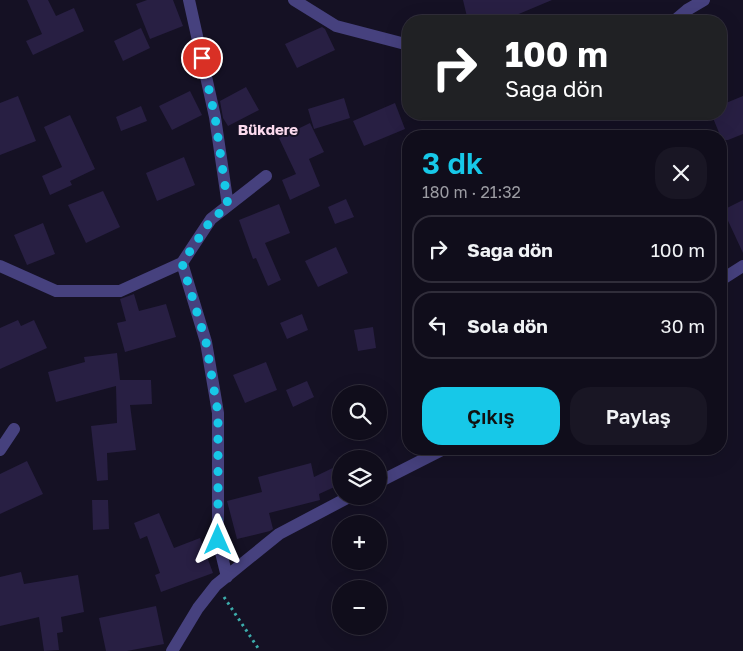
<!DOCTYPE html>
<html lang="tr">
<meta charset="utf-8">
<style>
body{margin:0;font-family:"Golos Text",sans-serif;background:#191624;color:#f1f3f6;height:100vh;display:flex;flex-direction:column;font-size:19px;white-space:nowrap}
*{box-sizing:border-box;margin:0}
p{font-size:16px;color:#9c9ca3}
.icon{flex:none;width:28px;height:28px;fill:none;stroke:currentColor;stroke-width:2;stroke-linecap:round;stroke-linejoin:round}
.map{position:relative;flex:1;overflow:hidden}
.drawer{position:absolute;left:402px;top:130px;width:325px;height:325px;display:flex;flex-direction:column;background:#100d1b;border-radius:20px;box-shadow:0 5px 20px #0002,0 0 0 1px #302d3a}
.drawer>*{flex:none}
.banner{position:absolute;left:402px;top:15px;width:325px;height:105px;border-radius:20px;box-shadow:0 5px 20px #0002,0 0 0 1px #302d3a;background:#202124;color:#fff;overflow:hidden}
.tools{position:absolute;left:332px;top:385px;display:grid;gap:10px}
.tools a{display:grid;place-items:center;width:55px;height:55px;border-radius:50%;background:#100d1b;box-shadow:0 5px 20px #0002,0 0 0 1px #302d3a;font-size:25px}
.pin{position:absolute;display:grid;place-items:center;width:42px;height:42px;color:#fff;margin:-21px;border:2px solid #fff;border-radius:50%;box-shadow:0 1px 5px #0007}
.me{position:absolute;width:55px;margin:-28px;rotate:0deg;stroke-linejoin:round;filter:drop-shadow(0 0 4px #0008)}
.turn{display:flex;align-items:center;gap:18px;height:105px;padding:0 20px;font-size:22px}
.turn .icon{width:65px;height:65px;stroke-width:2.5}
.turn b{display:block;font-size:35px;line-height:42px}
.round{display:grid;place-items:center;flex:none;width:52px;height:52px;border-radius:20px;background:#191624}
.head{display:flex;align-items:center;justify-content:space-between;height:85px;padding:0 20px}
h1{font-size:30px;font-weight:600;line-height:38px;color:#17c8e8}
.button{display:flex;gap:10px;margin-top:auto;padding:10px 20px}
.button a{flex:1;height:58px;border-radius:20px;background:#17c8e8;color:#111;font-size:20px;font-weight:600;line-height:58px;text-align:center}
.button a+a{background:#191624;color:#f1f3f6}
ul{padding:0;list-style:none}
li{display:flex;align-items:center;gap:15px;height:68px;margin:0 10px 8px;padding:0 10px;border:2px solid #302d3a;border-radius:20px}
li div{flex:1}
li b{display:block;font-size:19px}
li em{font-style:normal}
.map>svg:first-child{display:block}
.building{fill:#281f43}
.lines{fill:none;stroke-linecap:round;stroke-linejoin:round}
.path{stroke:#3cacab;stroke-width:3;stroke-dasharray:2.5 4;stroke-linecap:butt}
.minor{stroke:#46417e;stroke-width:12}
.route{stroke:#17c8e8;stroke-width:9;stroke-dasharray:0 16.2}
.labels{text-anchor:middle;stroke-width:4;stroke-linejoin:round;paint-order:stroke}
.quarter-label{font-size:15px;font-weight:bold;fill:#fbdaed;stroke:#151124}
</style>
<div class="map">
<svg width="743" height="651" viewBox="0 0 743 651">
<rect width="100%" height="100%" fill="#151124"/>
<path class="building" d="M 27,0 L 48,0 L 56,16 L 74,8 L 84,31 L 33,55 L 26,41 L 42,34 Z
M 147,0 L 173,0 L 183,26 L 150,39 L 136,4 Z
M 463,0 L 552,0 L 502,21 L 468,21 Z
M 322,27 L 325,29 L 335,50 L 297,68 L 285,44 Z
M 141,28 L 150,48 L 123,61 L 114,41 Z
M 246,87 L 259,110 L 228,126 L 223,118 L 220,101 Z
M 190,91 L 202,115 L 172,130 L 159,106 Z
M 18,96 L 36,141 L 0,155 L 0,103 Z
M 743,96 L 743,134 L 728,140 L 722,140 L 713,118 L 721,115 L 721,105 Z
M 344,98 L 350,118 L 314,129 L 308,109 Z
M 395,103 L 405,129 L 364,146 L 353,121 Z
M 141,106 L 147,121 L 121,131 L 116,117 Z
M 70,115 L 95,169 L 70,181 L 72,185 L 50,195 L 42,176 L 62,167 L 44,127 Z
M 310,123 L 324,152 L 309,159 L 320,186 L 290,200 L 282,180 L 296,174 L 279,138 Z
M 184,157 L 195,185 L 157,201 L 146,173 Z
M 103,191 L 120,227 L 86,243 L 68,205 Z
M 346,199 L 354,217 L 335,224 L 328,207 Z
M 743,200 L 743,253 L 723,210 Z
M 279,204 L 290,233 L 265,243 L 281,280 L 268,286 L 256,258 L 253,259 L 239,220 Z
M 43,223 L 55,254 L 27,265 L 14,235 Z
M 336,247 L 348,273 L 318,287 L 305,261 Z
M 134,294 L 139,311 L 166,304 L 176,337 L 125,352 L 117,323 L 126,321 L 120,299 Z
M 302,314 L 308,330 L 287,339 L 280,323 Z
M 18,320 L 21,326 L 34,320 L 47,348 L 0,369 L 0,328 Z
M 373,327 L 376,348 L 358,351 L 354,330 Z
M 117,353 L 120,380 L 151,380 L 152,404 L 130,405 L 136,450 L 107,453 L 108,480 L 97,481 L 91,426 L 117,423 L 116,386 L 56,402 L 48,372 L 85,362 L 84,357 Z
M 266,362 L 277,390 L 245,403 L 233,375 Z
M 307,381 L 314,397 L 293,407 L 286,390 Z
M 27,461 L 43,494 L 0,514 L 0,474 Z
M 311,463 L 314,477 L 341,464 L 341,484 L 319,494 L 320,500 L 269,513 L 273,529 L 270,531 L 237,539 L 227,501 L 262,492 L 258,477 Z
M 92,500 L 108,500 L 109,529 L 93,530 Z
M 159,513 L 174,548 L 200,538 L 213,573 L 161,592 L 155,575 L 160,573 L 147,536 L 140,539 L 134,523 Z
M 21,572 L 24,584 L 78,575 L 84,612 L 61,617 L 63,632 L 57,633 L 59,650 L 44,651 L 39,617 L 0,626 L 0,577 Z
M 156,606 L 164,644 L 127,651 L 106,651 L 99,618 Z"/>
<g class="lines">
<path class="path" d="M 224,597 L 260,651"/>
<path class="minor" d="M 189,0 L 215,117 L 228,206
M 294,0 L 336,26 L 409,45
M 674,21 L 687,10 L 704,0
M 182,263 L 211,219 L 266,176
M 0,266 L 56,291 L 120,291 L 182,263 L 206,342 L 218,413 L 218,540 L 227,577
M 721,280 L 743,266
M 0,450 L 14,429
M 379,482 L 444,449
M 172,651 L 198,608 L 216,585 L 279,534 L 351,496"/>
</g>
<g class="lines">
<path class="route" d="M 202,58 L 215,117 L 228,206 L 211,220 L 182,263 L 206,342 L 218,413 L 218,540"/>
</g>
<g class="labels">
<g class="quarter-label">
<text x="268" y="135">Bükdere</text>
</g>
</g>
</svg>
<div class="tools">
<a><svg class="icon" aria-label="search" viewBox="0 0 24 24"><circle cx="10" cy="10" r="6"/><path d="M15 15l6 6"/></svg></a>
<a><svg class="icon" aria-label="layers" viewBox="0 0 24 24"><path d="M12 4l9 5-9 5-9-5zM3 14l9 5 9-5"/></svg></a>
<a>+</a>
<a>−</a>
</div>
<div class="pin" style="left:202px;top:58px;background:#d93025"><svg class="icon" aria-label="arrive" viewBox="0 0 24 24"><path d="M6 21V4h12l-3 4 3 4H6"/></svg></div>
<svg class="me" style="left:218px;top:540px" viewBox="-20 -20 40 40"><path d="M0-17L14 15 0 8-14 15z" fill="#17c8e8" stroke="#fff" stroke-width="4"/></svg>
<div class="banner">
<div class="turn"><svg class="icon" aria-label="right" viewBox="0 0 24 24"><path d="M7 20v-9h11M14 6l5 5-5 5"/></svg><div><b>100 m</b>Sağa dön</div></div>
</div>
<section class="drawer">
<div class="head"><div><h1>3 dk</h1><p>180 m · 21:32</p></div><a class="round"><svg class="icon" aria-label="close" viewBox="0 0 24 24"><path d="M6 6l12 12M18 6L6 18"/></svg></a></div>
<ul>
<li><svg class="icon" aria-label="right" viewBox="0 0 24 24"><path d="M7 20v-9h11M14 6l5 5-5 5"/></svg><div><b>Sağa dön</b></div><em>100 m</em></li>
<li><svg class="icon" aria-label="left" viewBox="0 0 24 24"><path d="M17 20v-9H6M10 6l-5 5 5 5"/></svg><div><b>Sola dön</b></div><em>30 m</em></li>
</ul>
<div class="button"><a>Çıkış</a><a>Paylaş</a></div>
</section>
</div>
